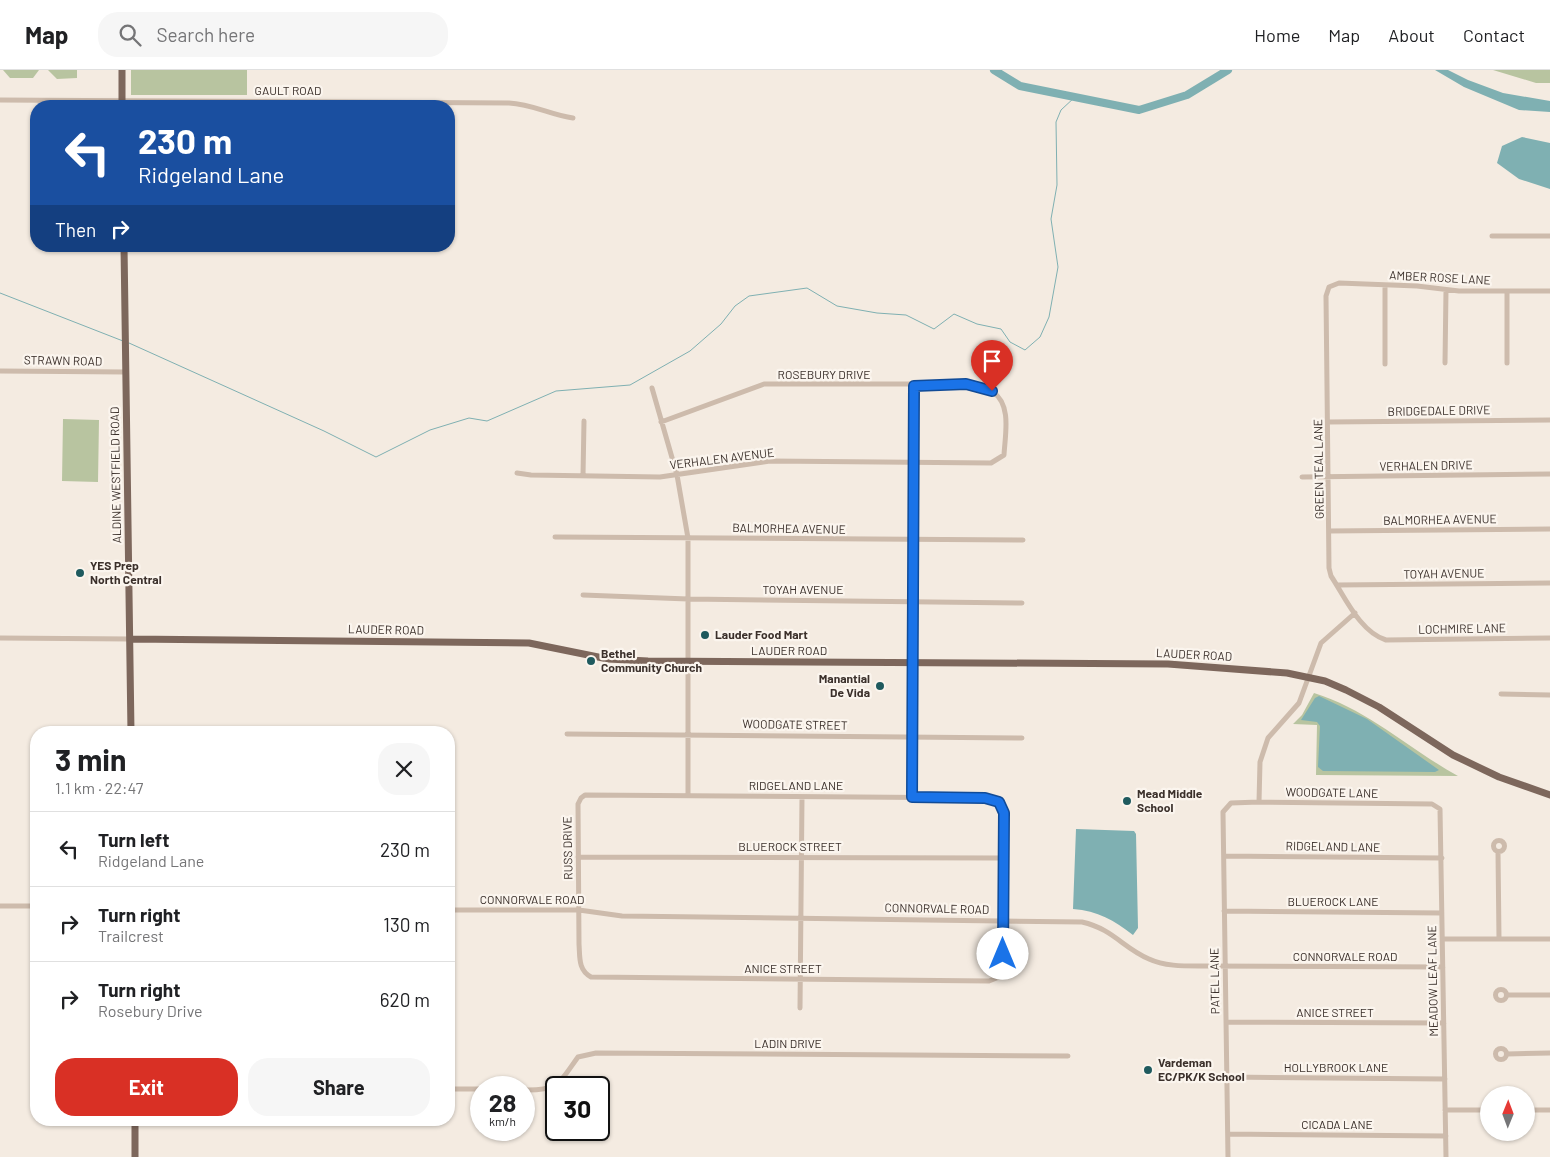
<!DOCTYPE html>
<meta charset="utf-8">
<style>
body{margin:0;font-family:Barlow,sans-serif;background:#f6f6f6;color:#202124;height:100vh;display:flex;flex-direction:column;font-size:19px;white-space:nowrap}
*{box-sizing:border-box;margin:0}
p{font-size:16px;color:#757577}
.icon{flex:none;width:28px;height:28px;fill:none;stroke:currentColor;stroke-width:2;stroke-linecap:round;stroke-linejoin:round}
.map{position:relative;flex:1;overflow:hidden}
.panel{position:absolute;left:30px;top:656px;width:425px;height:400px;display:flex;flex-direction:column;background:#fff;border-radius:20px;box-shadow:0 1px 4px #0004}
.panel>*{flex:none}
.hud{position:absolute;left:30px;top:30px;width:425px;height:152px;border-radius:20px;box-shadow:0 1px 4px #0004;background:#1a4fa0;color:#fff;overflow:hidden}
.needle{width:32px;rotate:1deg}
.buttons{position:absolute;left:1480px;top:1016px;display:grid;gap:10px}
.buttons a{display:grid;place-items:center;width:55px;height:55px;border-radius:50%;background:#fff;box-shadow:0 1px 4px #0004;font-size:25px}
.speed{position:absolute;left:470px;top:1006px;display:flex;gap:10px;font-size:25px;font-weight:700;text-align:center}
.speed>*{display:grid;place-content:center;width:65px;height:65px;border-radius:50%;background:#fff;box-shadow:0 1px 4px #0004;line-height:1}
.speed small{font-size:12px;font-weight:400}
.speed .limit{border:2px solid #111;border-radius:8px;background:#fff;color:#111}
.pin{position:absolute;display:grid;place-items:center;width:42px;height:42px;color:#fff;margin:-51px -21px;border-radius:50% 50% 50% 0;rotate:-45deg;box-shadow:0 0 5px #0007}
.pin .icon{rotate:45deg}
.me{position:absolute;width:55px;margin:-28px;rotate:0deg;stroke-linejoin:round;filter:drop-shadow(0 0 4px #0008)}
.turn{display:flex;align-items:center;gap:18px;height:105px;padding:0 25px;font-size:22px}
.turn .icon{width:65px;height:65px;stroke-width:2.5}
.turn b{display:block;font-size:35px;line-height:42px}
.then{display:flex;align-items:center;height:48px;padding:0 25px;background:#0003;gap:10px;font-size:19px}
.round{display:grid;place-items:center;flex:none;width:52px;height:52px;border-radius:20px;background:#f6f6f6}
.headline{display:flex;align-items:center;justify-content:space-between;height:85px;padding:0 25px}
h1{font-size:30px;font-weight:700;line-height:38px}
.action{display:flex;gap:10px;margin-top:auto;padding:10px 25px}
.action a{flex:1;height:58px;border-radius:20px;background:#d93025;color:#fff;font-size:20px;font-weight:700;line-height:58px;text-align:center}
.action a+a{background:#f6f6f6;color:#202124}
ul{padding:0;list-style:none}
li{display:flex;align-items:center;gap:15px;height:75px;padding:0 25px;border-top:1px solid #e0e0e0}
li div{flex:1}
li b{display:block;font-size:19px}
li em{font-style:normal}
header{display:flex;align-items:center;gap:30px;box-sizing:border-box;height:70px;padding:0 25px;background:#fff;border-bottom:1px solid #e0e0e0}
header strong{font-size:24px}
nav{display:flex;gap:28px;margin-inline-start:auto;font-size:18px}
.search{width:350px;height:45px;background:#f6f6f6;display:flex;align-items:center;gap:12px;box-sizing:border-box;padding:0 18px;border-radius:20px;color:#757577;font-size:19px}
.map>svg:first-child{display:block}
.green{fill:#b8c4a0}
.water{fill:#7fb0b2}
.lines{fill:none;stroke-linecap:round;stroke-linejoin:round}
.stream{stroke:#7fb0b2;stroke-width:1}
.river{stroke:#7fb0b2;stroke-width:8}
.minor{stroke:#cdbbac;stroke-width:5}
.major{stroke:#7d675c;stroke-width:7}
.route-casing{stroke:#114b97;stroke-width:12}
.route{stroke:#1a73e8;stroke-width:9}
.poi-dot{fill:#1f5a5e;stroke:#fbf5ee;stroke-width:2}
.labels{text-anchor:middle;stroke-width:4.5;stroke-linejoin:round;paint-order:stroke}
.street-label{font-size:12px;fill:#3b302b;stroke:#fbf5ee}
.poi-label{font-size:12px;font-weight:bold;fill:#3b302b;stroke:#fbf5ee;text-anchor:start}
</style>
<header>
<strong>Map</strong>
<div class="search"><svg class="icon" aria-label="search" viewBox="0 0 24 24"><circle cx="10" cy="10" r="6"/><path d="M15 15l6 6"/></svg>Search here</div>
<nav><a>Home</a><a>Map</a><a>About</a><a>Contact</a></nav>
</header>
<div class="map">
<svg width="1550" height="1087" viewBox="0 0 1550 1087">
<rect width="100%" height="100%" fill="#f4ebe1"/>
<path class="green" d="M 3,0 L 39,0 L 33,8 L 10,8 Z
M 48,0 L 77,0 L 77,8 L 57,9 Z
M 131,0 L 247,0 L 247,25 L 131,25 Z
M 1493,0 L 1550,0 L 1550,13 L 1536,13 Z
M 63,349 L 99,350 L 98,412 L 62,411 Z
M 1314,623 C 1369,640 1409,679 1458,706 L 1316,705 L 1317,655 L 1293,654 L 1302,645 Z"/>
<path class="water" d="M 1435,0 L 1448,0 L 1468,10 L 1503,23 L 1550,31 L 1550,42 L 1519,40 L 1464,17 Z
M 1522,67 L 1550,73 L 1550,119 L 1519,109 L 1497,93 L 1502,76 Z
M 1319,626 L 1367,649 L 1439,700 L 1435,702 L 1323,701 L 1318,697 L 1320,656 L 1317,652 L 1301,650 L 1315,628 Z
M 1076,759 L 1134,761 L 1136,764 L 1138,858 L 1133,865 C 1114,850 1098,841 1073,839 Z"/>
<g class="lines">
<path class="stream" d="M 0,223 L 123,271
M 129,273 L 324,361 L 376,387 L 430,360 L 469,348 L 487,351 L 556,321 L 630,315 L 690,281 L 721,254 L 735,236 L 749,226 L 807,218 L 837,236 L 877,243 L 906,245 L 934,259 L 954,244 L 977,254 L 1001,259 L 1010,272 L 1025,280 L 1040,267 L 1049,247 L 1058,197 L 1051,149 L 1057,115 L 1056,52 L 1061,40 L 1075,27"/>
<path class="river" d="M 994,0 L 1020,16 L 1139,40 L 1187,25 L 1228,0"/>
<path class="minor" d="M 0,30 L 509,33 C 532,34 551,45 573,48
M 1492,166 L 1550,166
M 1385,215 L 1385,294
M 1507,221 L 1507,293
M 1550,221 L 1459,221 L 1417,216 L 1339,213 L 1329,217 L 1326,226 L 1329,498 L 1331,506 C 1345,527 1360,562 1386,570 L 1550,568
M 1445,293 L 1446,220
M 0,301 L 125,302
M 652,318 L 677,405 L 688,468 L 688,725
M 1328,352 L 1550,350
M 517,403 L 531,405 L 660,407 L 770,391 L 991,393 L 1004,385 C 1005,365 1012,335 993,322 C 986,317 973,316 966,314 L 764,314 L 661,352
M 583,406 L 584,351
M 1302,407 L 1550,404
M 1329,461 L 1550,459
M 555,467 L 1023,470
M 1337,515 L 1550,513
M 583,525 L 688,529 L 1022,533
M 0,568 L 130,569
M 1501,624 L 1550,625
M 567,664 L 1022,668
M 585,725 L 985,728 L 999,732 L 1004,743 L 1004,761 L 1002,895 L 999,907 L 989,911 L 591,907 C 578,900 580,887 579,874 L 578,734 L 581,728 Z
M 912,727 L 914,315
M 1259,732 L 1260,692 L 1268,668 L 1299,633 L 1321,573 L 1355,543
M1493.5 776a5.5 5.5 0 1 1 11 0a5.5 5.5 0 1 1-11 0Z
M 1498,782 L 1499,869
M 1224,786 L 1442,788
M 578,787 L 1003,788
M 0,836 L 36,836
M 449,840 L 579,840 L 622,846 L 1082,852 C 1113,859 1123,878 1149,889 C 1164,896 1182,896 1199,896 L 1443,897
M 1224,841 L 1442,843
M 1443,869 L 1550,869
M1495.5 925a5.5 5.5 0 1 1 11 0a5.5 5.5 0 1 1-11 0Z
M 1507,925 L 1550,925
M 800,938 L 802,727
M 1226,952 L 1444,953
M1495.5 984a5.5 5.5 0 1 1 11 0a5.5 5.5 0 1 1-11 0Z
M 1507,984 L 1550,983
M 1227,1007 L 1445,1009
M 449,1019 L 481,1019
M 524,1020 C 558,1021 560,1012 578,987 L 596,983 L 1068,986
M 1445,1040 L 1489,1040
M 1526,1040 L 1550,1040
M 1228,1064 L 1446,1066
M 1228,1087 L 1223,742 L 1231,733 L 1259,732 L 1432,734 L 1440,739 L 1446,1087"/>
<path class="major" d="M 122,0 L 122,36
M 124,176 L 131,662
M 130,569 L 529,573 L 608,589 L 648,591 L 1168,594 L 1287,603 L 1325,611 L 1346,620 L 1379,637 L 1453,685 L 1499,707 L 1550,725
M 135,1050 L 135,1087"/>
</g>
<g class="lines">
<g class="route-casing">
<path id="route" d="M 992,321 L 966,314 L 914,316 L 912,727 L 985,728 L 999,732 L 1004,743 L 1003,884"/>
</g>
<use href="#route" class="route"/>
</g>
<g class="poi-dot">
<circle cx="80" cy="503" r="5"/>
<circle cx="705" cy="565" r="5"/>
<circle cx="591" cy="591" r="5"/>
<circle cx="880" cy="616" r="5"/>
<circle cx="1127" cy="731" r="5"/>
<circle cx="1148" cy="1000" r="5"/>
</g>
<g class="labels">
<g class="street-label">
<text x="288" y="25">GAULT ROAD</text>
<text transform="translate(1440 208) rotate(3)" y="4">AMBER ROSE LANE</text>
<text transform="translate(63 291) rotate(1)" y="4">STRAWN ROAD</text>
<text x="824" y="309">ROSEBURY DRIVE</text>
<text transform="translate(1439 341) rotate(-1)" y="4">BRIDGEDALE DRIVE</text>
<text transform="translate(722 389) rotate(-7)" y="4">VERHALEN AVENUE</text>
<text transform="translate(1426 396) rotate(-1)" y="4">VERHALEN DRIVE</text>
<text transform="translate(1319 399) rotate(-91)" y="4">GREEN TEAL LANE</text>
<text transform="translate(116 405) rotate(-91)" y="4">ALDINE WESTFIELD ROAD</text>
<text transform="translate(1440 450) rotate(-1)" y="4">BALMORHEA AVENUE</text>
<text transform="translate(789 459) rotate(1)" y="4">BALMORHEA AVENUE</text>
<text transform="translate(1444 504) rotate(-1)" y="4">TOYAH AVENUE</text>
<text x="803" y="524">TOYAH AVENUE</text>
<text transform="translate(1462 559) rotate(-1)" y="4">LOCHMIRE LANE</text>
<text transform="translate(386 560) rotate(1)" y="4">LAUDER ROAD</text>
<text x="789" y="585">LAUDER ROAD</text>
<text transform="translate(1194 585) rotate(3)" y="4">LAUDER ROAD</text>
<text transform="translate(795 655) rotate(1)" y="4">WOODGATE STREET</text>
<text x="796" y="720">RIDGELAND LANE</text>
<text transform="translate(1332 723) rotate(1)" y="4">WOODGATE LANE</text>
<text x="790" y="781">BLUEROCK STREET</text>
<text transform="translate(1333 777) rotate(1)" y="4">RIDGELAND LANE</text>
<text transform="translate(568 778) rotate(-91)" y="4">RUSS DRIVE</text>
<text x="532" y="834">CONNORVALE ROAD</text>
<text x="1333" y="836">BLUEROCK LANE</text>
<text transform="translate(937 839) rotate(1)" y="4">CONNORVALE ROAD</text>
<text x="1345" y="891">CONNORVALE ROAD</text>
<text x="783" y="903">ANICE STREET</text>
<text transform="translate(1215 911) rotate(-91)" y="4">PATEL LANE</text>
<text transform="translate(1433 911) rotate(-91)" y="4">MEADOW LEAF LANE</text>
<text x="1335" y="947">ANICE STREET</text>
<text x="788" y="978">LADIN DRIVE</text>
<text x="1336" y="1002">HOLLYBROOK LANE</text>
<text x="1337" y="1059">CICADA LANE</text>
</g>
<g class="poi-label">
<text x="90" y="500">YES Prep<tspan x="90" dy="14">North Central</tspan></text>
<text x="715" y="569">Lauder Food Mart</text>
<text x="601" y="588">Bethel<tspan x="601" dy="14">Community Church</tspan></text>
<text x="870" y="613" text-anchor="end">Manantial<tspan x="870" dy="14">De Vida</tspan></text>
<text x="1137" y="728">Mead Middle<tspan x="1137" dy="14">School</tspan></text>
<text x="1158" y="997">Vardeman<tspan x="1158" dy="14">EC/PK/K School</tspan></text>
</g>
</g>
</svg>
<div class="buttons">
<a><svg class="needle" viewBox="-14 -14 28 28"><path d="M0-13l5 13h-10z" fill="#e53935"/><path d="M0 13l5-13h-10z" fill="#757577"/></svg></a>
</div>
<div class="speed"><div>28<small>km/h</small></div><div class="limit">30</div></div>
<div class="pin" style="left:992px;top:321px;background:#d93025"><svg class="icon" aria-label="arrive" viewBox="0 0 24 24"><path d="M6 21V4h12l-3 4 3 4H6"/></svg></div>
<svg class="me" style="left:1003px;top:884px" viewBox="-20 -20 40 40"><circle r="19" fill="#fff"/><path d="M0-13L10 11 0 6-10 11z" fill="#1a73e8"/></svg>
<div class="hud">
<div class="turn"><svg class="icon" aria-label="left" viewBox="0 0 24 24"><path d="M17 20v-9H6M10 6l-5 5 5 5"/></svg><div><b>230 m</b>Ridgeland Lane</div></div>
<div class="then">Then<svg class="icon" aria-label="right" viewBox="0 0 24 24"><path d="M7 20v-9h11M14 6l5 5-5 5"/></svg></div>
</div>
<section class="panel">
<div class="headline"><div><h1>3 min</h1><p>1.1 km · 22:47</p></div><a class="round"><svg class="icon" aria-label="close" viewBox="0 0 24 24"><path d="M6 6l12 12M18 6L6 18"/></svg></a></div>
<ul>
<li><svg class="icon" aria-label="left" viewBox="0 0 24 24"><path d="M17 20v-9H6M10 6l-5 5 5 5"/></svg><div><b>Turn left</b><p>Ridgeland Lane</p></div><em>230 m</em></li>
<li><svg class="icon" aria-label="right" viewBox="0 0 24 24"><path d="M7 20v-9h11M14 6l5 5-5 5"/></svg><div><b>Turn right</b><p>Trailcrest</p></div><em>130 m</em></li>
<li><svg class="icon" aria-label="right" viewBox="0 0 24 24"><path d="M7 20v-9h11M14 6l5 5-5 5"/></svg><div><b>Turn right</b><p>Rosebury Drive</p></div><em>620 m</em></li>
</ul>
<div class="action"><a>Exit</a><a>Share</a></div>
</section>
</div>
